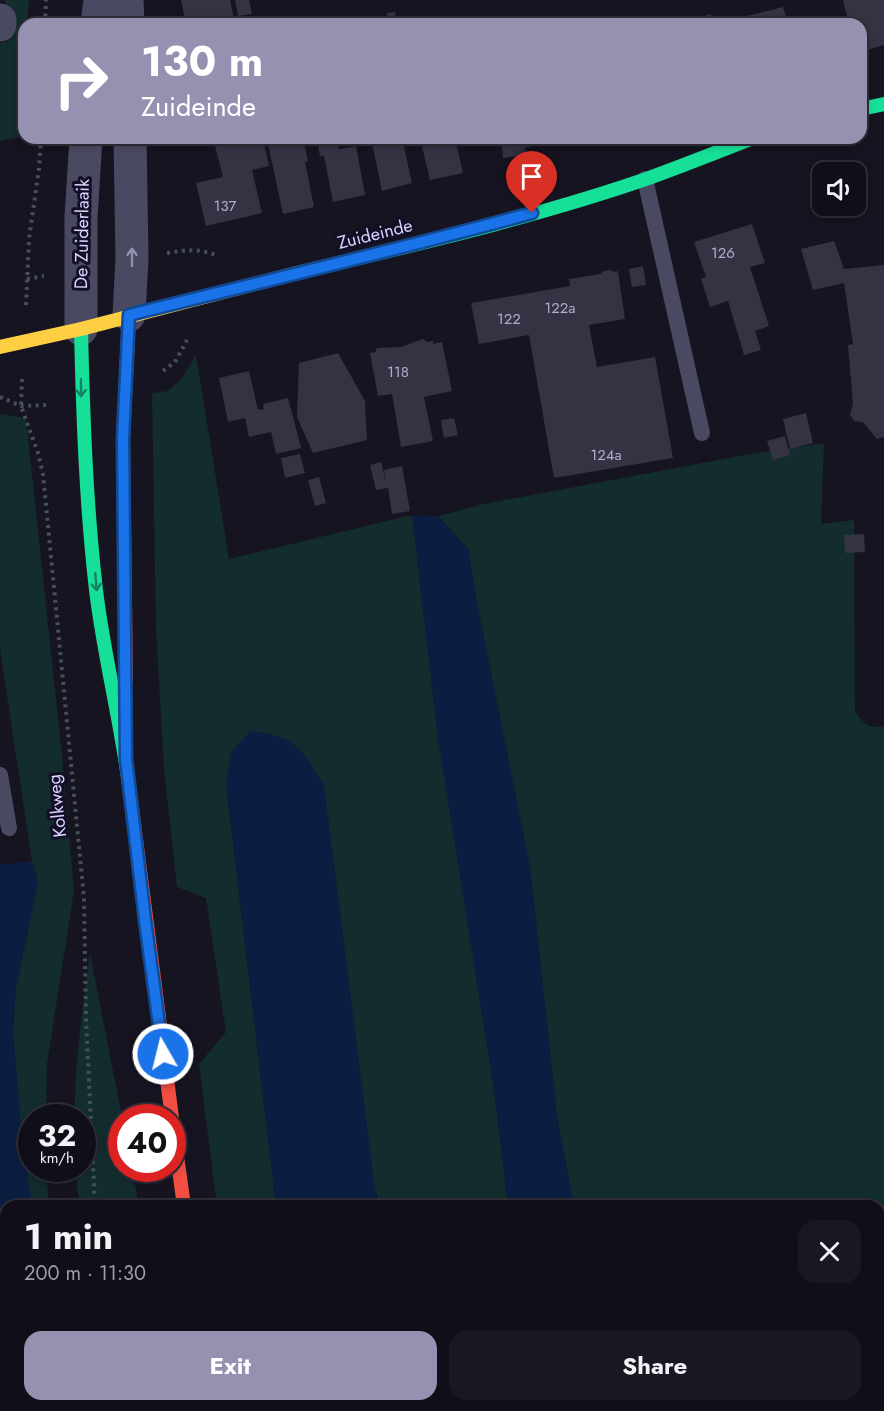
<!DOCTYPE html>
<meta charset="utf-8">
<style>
body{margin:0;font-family:Jost,sans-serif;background:#191822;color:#f1f3f6;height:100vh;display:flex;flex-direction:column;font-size:22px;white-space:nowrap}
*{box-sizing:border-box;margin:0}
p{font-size:20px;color:#9c9ca2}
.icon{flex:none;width:33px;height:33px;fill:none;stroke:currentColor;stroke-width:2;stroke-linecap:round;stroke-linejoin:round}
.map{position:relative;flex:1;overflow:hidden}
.panel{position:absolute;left:0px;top:1200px;width:885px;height:212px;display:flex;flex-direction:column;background:#100f19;border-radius:18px 18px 0 0;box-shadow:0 3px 9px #0003,0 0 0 2px #302f38}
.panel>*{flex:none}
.banner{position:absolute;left:18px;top:18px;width:849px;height:126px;border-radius:18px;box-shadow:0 3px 9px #0003,0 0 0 2px #302f38;background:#9591b1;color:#fff;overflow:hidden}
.buttons{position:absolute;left:812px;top:162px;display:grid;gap:12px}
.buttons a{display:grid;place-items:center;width:54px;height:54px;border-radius:12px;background:#100f19;box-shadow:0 3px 9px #0003,0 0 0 2px #302f38;font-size:30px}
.speed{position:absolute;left:18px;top:1104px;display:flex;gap:12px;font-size:30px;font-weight:700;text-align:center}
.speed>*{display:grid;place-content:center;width:78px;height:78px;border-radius:50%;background:#100f19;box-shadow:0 3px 9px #0003,0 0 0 2px #302f38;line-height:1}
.speed small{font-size:15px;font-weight:400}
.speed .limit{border:9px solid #d22;background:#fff;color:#111}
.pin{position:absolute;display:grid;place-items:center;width:51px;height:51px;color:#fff;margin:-62px -26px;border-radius:50% 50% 50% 0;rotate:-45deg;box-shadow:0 0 6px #0007}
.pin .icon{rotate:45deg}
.me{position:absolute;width:66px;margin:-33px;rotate:352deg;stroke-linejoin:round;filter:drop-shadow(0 0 4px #0008)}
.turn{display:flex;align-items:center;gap:21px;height:126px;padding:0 24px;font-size:27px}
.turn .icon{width:78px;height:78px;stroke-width:2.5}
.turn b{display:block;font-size:42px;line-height:51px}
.round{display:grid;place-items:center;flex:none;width:63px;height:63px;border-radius:18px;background:#191822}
.head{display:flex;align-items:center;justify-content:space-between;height:102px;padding:0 24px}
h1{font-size:36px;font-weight:700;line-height:45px}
.primary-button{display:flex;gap:12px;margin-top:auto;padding:12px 24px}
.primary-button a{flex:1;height:69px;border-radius:18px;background:#9591b1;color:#fff;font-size:24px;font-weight:700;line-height:69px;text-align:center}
.primary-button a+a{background:#191822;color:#f1f3f6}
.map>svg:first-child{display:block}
.green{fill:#132c2d}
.water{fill:#0b1e41}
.building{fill:#343243}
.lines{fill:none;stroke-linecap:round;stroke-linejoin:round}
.path{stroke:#44505f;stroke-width:4;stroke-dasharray:3 4.5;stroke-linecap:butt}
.lane{stroke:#4a4962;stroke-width:16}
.street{stroke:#4a4962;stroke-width:33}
.fast{stroke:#16e098;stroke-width:14}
.slow{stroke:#ffcf43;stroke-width:14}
.jam{stroke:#f24e42;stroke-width:14}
.oneway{stroke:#928eb0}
.oneway2{stroke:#158265}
.route-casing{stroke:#114b97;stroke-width:15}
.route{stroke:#1a73e8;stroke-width:10}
.labels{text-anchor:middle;stroke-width:6;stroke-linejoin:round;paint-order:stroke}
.number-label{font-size:15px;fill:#b0acd0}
.street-label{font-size:18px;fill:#d9d4ff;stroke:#130f26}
</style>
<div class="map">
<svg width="884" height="1411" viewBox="0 0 884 1411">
<rect width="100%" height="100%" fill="#161421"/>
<path class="green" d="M 5,0 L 29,0 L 27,24 L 24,24 L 24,136 L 0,141 L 0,43 L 9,41 Z
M 196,355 L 229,559 L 412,515 L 439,739 L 494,1089 L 508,1206 L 377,1206 L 377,1195 L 226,783 L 276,1206 L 217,1206 L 199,1064 L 226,1032 L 206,898 L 177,887 L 164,770 L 156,629 L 152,393 L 168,391 L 182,378 Z
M 0,414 L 26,418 L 61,746 L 74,890 L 47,1064 L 46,1117 L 32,1118 L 32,1168 L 46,1169 L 49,1206 L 6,1206 L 6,1314 L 0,1250 L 0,1047 L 13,1029 L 16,987 L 38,882 L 32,861 L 0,649 Z
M 824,443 L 821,524 L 854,520 L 855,712 C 865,724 868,729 884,726 L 884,1411 L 594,1411 L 593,1406 L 879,1406 L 879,1206 L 574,1206 L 557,1117 L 530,867 L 478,609 L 468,549 L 438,516 L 484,504 L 745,455 Z
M 90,953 L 122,1117 L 122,1168 L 132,1169 L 139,1206 L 79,1206 L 76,1169 L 82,1168 L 82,1118 L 75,1117 C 74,1063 83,1008 90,953 Z
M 99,1406 L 169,1406 L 169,1411 L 99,1411 Z
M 386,1406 L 525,1406 L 525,1411 L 386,1411 Z"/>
<path class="water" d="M 412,515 L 438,516 L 468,549 L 478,609 L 530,867 L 557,1117 L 574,1206 L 508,1206 L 494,1089 L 438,739 Z
M 251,731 C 298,737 299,747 324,785 L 377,1206 L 276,1206 L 226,783 L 231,752 Z
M 32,861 L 38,882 L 16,987 L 13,1029 L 23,1151 L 33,1206 L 6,1206 L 6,1289 L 0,1231 L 0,865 Z
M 299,1406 L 386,1406 L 386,1411 L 300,1411 Z
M 525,1406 L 593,1406 L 594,1411 L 525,1411 Z"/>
<path class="building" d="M 181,0 L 230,0 L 235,24 L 186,24 Z
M 235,0 L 249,0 L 252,14 L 238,16 Z
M 843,0 L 884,0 L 884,45 L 863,51 L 861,24 L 849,24 Z
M 783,7 L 788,24 L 732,24 L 748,19 L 747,16 Z
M 395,12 L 396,23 L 388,24 L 387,13 Z
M 711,14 L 713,24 L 690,24 L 689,20 Z
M 213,138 L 258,138 L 259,145 L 264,144 L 269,166 L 252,170 L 262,213 L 206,226 L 196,183 L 223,177 Z
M 272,138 L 303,138 L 308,161 L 305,162 L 314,207 L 283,214 L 267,139 Z
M 317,138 L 336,138 L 339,149 L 356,146 L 365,195 L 333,202 L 324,156 L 320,156 Z
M 371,138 L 402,138 L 412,183 L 382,191 Z
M 420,138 L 455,138 L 463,173 L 430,180 Z
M 501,138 L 564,138 L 565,143 L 525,147 L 526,155 L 503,158 Z
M 752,224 L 765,263 L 750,267 L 769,326 L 755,331 L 761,350 L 744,355 L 728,301 L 710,307 L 701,279 L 706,277 L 694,242 Z
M 834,241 L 844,269 L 884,265 L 884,437 L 877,439 L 863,422 L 854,421 L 850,415 L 853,404 L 848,345 L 853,344 L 844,283 L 813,290 L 801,249 Z
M 643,266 L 646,285 L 632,287 L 629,269 Z
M 611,270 L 614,272 L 618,271 L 625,319 L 589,325 L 597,367 L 655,357 L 673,458 L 554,478 L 529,335 L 479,344 L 471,303 L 570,286 L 569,279 L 601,274 L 603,271 Z
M 423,339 L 427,342 L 433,341 L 433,344 L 442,342 L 452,391 L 424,397 L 433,441 L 401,447 L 392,394 L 378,396 L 370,353 L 375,352 L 377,348 L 401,347 Z
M 338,353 L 365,401 L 367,440 L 313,453 L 297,417 L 299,363 Z
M 249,371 L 258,410 L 264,409 L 263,404 L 288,398 L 301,448 L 276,454 L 271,432 L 249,437 L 245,418 L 228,422 L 219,378 Z
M 806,413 L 813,443 L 790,449 L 783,419 Z
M 454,418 L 458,435 L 444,438 L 441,420 Z
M 785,436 L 790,455 L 773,460 L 767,441 Z
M 300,454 L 305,473 L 285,478 L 281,458 Z
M 381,462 L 386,482 L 384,470 L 402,466 L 410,511 L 392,514 L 388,488 L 376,490 L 370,465 Z
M 319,477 L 326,503 L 315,506 L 308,480 Z
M 864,534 L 865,552 L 845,553 L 844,535 Z"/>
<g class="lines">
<path class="path" d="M 45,24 L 46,0
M 167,253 C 185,250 200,248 218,256
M 27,279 L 44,276
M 26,305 L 29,239 L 39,168 L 41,138
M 163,371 L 175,362 L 187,340
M 22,379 L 21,406 L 38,453 L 43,474 L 84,898 L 86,1019 L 95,1206
M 0,397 L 21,406 L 47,405
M 116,1406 L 117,1411"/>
<path class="lane" d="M 645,179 L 702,433
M 0,775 L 9,828"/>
<path class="street" d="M 127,0 L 128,24
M 0,20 L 0,25
M 97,24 L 100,0
M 129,315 L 132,258 L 130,138
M 81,329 L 81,217 L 86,138"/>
<path class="fast" d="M 861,109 L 884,104
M 297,273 C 413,245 533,218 646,179 C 682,166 717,152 753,138
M 81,329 C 83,416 86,503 96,590 C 104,658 122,725 130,793"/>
<path class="slow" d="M 0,347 L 81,329 L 297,273
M 212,1406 L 213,1411"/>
<path class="jam" d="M 126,680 L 123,439 L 129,315
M 130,793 L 172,1118
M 172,1120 L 184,1206"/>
</g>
<defs><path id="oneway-shaft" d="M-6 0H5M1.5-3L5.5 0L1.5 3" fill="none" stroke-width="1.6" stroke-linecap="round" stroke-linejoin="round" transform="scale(1.5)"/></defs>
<use class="oneway" href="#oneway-shaft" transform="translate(132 257) rotate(-90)"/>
<g class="oneway2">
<use href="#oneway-shaft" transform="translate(81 388) rotate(89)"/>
<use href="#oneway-shaft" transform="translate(96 582) rotate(85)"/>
</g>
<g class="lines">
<g class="route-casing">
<path id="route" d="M 163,1054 L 145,920 L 126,759 L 123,439 L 129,315 C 264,281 398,250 532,213"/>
</g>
<use href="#route" class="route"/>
</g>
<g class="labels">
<g class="number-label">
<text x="225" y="211">137</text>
<text x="723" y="258">126</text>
<text x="560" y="313">122a</text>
<text x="509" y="324">122</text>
<text x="398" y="377">118</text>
<text x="606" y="460">124a</text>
</g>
<g class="street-label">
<text transform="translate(82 234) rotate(-89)" y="6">De Zuiderlaaik</text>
<text transform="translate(375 234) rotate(-14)" y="6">Zuideinde</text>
<text transform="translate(57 806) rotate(-96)" y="6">Kolkweg</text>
</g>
</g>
</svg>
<div class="buttons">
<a><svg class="icon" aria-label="sound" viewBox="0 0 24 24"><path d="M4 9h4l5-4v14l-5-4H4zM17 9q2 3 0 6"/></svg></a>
</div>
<div class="speed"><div>32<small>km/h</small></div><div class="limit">40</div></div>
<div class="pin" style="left:532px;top:213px;background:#d93025"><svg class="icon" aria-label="arrive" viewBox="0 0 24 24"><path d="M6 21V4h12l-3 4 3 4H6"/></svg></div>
<svg class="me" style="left:163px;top:1054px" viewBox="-20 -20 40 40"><circle r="17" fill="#1a73e8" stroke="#fff" stroke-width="3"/><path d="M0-11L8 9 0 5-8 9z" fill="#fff"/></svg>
<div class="banner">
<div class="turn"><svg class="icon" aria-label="right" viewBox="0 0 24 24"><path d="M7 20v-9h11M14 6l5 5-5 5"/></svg><div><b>130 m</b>Zuideinde</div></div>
</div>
<section class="panel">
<div class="head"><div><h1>1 min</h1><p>200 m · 11:30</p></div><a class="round"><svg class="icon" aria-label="close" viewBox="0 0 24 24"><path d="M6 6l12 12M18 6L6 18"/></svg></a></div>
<div class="primary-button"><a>Exit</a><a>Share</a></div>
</section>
</div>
